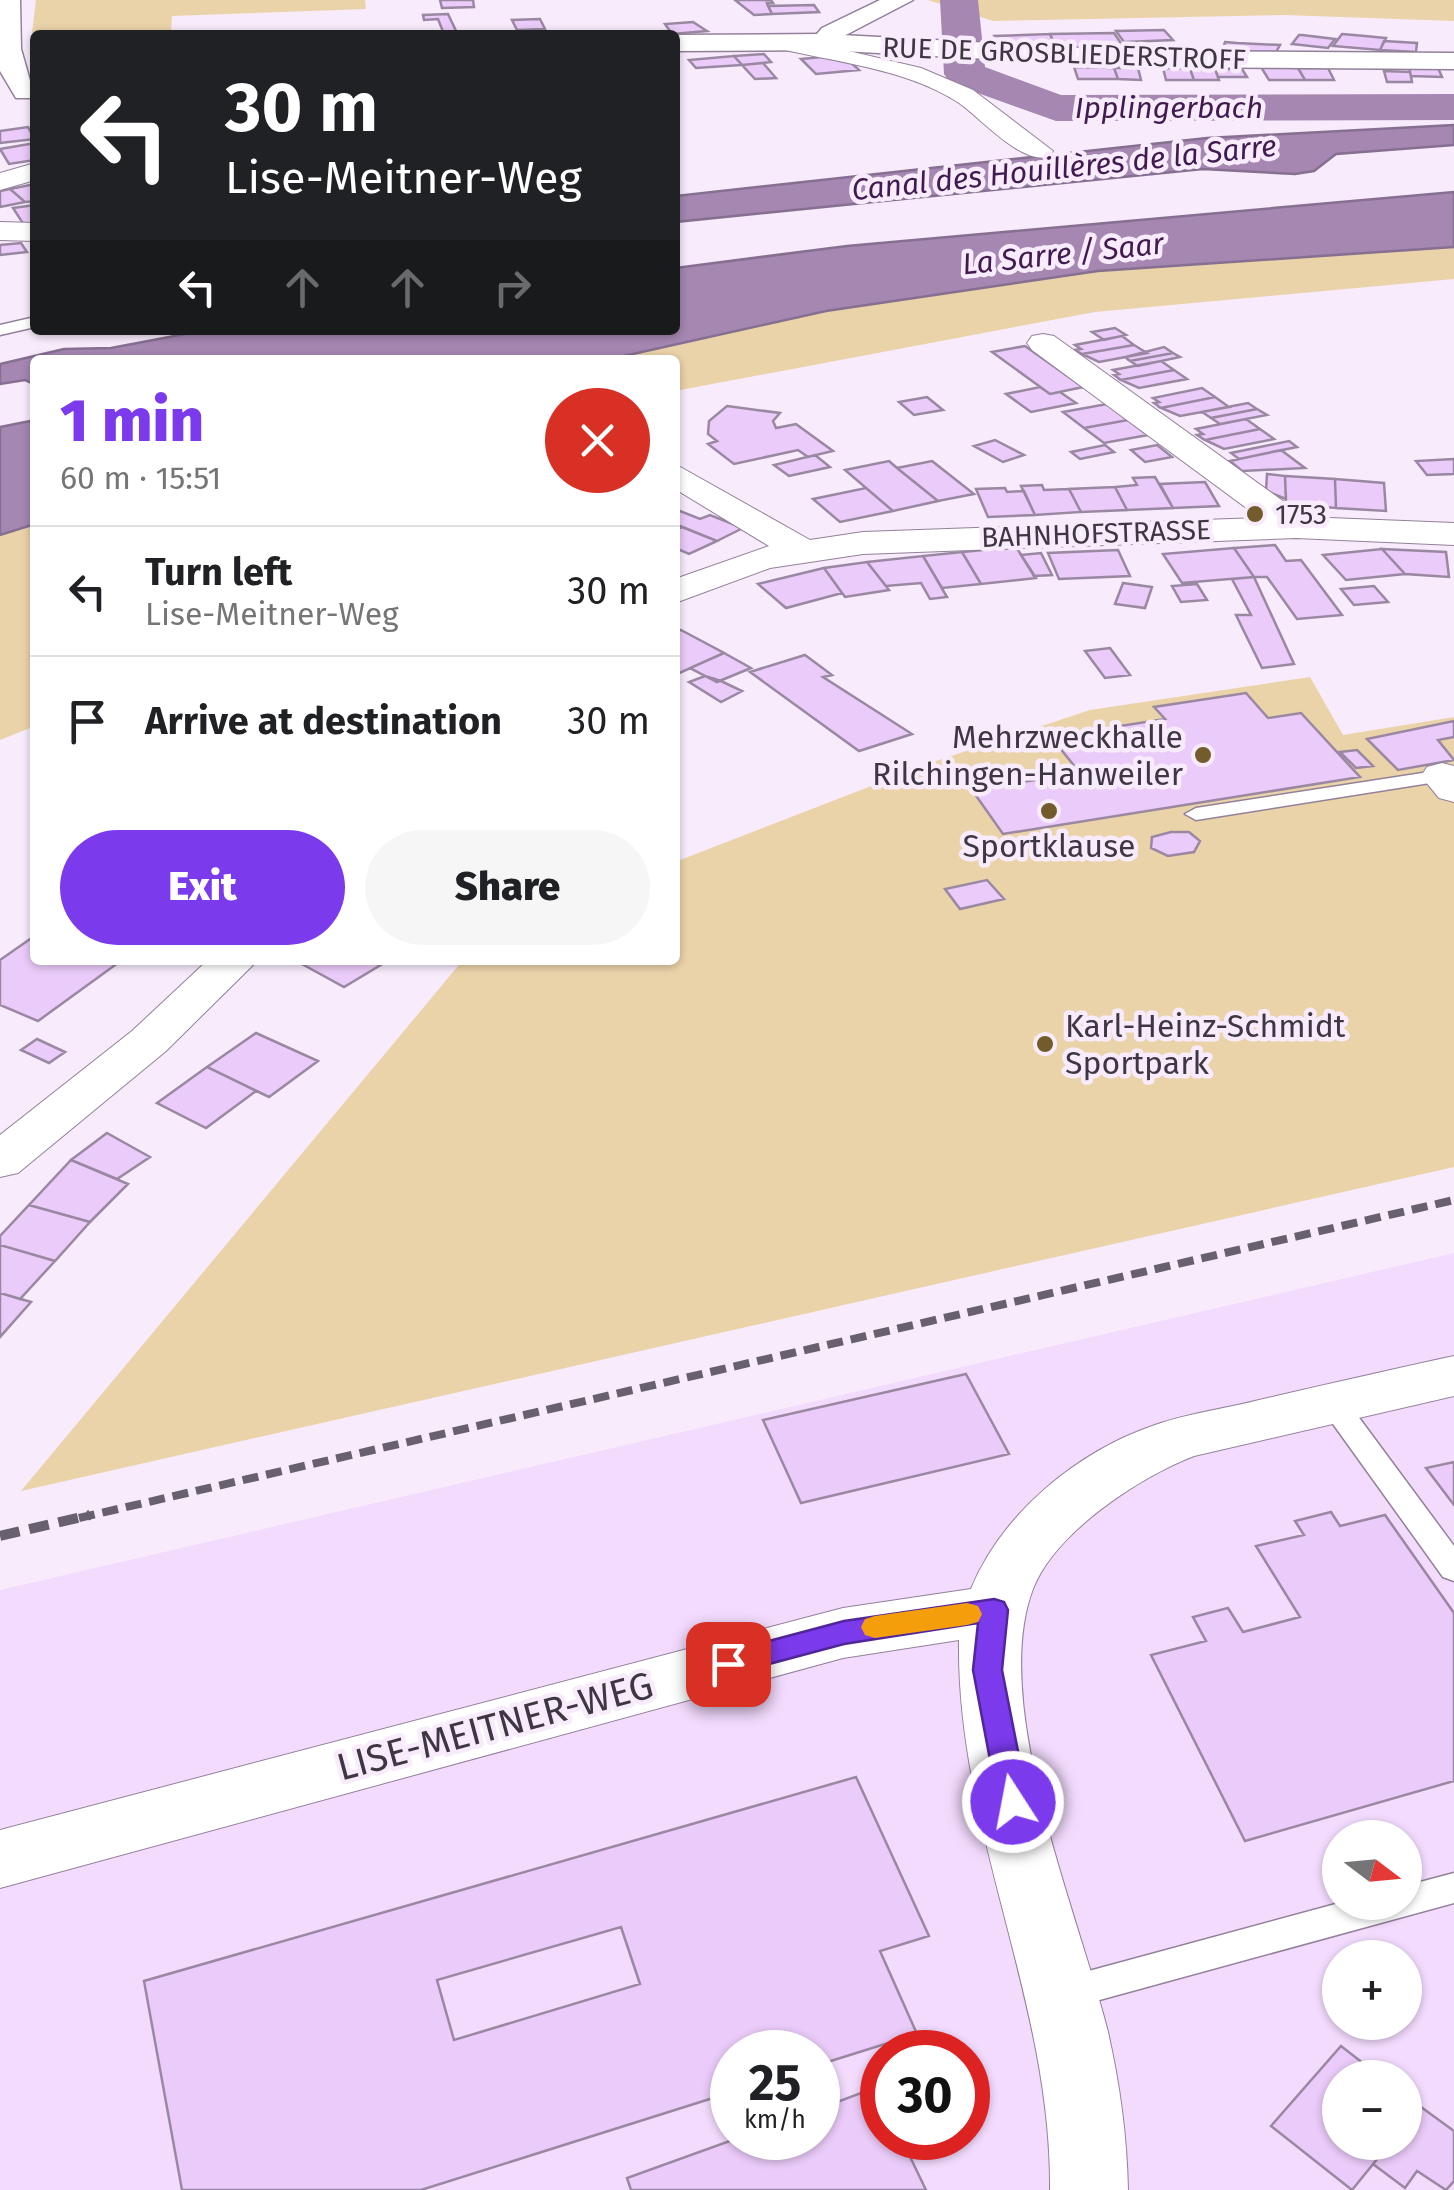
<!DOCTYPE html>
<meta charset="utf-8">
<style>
body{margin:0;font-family:"Fira Sans",sans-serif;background:#f6f6f6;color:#202124;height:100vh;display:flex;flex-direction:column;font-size:38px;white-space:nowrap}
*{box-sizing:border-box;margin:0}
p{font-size:32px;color:#757577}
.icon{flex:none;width:55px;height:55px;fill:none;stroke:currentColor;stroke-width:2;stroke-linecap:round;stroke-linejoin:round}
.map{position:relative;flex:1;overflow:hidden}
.sheet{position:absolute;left:30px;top:355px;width:650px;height:610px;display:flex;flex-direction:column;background:#fff;border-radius:10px;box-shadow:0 2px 8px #0004}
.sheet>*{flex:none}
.top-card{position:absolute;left:30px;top:30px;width:650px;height:305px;border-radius:10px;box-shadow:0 2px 8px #0004;background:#202124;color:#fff;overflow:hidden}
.needle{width:65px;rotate:106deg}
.controls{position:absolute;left:1322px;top:1820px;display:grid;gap:20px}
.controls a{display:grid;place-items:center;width:100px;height:100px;border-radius:50%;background:#fff;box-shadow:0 2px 8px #0004;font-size:50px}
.speed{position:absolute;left:710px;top:2030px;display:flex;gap:20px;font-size:50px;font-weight:700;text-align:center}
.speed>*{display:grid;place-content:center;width:130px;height:130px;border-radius:50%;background:#fff;box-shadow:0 2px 8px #0004;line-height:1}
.speed small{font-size:25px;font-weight:400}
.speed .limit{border:15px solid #d22;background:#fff;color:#111}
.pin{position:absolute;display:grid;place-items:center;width:85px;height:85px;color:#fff;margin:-42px;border-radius:20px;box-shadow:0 5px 15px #0006}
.me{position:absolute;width:110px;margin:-55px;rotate:349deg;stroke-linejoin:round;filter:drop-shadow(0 0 8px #0008)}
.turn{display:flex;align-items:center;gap:35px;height:210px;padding:0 30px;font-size:45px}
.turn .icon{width:130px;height:130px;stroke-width:2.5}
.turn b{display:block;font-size:70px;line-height:85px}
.lanes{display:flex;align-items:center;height:95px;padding:0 30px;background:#0003;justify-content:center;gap:50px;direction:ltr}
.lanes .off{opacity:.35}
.round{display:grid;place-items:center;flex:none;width:105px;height:105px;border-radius:52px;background:#f6f6f6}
.headline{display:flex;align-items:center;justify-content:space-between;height:170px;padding:0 30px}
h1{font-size:60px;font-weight:800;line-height:75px;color:#7c3aed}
.cta{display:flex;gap:20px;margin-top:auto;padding:20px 30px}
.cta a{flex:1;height:115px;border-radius:60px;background:#7c3aed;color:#fff;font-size:40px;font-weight:800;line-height:115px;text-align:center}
.cta a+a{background:#f6f6f6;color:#202124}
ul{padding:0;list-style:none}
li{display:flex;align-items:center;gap:30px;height:130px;padding:0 30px;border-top:2px solid #e0e0e0}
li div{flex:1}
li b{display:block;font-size:38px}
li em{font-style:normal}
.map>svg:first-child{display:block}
.built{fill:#f3dbfe;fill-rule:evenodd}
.green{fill:#ebd3a9}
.water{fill:#a587b2;stroke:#866f90;stroke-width:2.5}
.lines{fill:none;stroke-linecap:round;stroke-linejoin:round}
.river{fill:#a587b2;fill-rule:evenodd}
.building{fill:#ebcbf9;stroke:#9a88a2;stroke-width:2.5;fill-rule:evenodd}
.lane-casing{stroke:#93819a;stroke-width:3}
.street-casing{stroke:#93819a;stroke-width:2}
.secondary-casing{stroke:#93819a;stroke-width:3}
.primary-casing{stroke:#93819a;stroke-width:3}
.lane{fill:#fff;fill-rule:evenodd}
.street{fill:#fff;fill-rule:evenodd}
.secondary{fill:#fff;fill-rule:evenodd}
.primary{fill:#fff;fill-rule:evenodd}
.rail-far1{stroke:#68606c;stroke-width:8;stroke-dasharray:16 8;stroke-linecap:butt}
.rail{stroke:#68606c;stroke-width:10;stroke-dasharray:20 10;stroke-linecap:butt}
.route{fill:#7c3aed;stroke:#51269a;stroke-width:2.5}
.slow{fill:#f59e0b}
.poi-dot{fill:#745b2c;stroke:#f7ebfc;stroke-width:4}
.labels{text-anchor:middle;stroke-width:9;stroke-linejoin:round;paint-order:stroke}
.far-street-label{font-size:28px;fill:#3e3742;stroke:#f7ebfc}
.far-poi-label{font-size:28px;fill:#3e3742;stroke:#f7ebfc;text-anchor:start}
.far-water-label{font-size:30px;font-style:italic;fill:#411a50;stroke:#f7ebfc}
.poi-label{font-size:32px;fill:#3e3742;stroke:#f7ebfc;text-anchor:end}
.near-street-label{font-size:38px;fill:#3e3742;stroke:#f7ebfc}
</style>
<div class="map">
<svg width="1454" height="2190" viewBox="0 0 1454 2190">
<rect width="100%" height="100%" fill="#f7ebfc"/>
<path class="built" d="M 1454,1253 L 1454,2190 L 0,2190 L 0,1590 ZM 1340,1838 L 1405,1838 L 1405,1902 L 1340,1902 ZM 1340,1958 L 1405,1958 L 1405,2022 L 1340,2022 ZM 732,2052 L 818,2052 L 818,2138 L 732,2138 ZM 882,2052 L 968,2052 L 968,2138 L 882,2138 ZM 1340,2078 L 1405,2078 L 1405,2142 L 1340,2142 Z"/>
<path class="green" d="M 36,0 L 365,0 L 366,9 L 172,16 L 171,30 L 32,33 Z
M 928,0 L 1454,0 L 1454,21 L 1284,15 L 993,21 Z
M 1454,247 L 1454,279 L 1095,312 L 675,391 L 675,360 L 606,360 L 826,311 L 1098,271 Z
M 35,524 L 35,726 L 0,740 L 0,535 Z
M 1310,677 L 1343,735 L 1454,717 L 1454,1167 L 21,1491 L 463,960 L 675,960 L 675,862 L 936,761 L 1090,710 Z"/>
<path class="water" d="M 1454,125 L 1454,145 L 1336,154 L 1314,171 L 1295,174 L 1203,169 L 675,222 L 675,196 L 1207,138 Z
M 1454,192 L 1454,247 L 1098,271 L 826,311 L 606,360 L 35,360 L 35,385 L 25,380 L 0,384 L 0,364 L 64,349 L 111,348 L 206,330 L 675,330 L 675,268 L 847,246 Z
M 35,420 L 35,524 L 0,535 L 0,427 Z"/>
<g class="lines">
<path class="river" d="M 940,0 L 978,0 L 985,67 L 1061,95 L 1454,94 L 1454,120 L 1056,121 L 950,83 L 944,74 Z"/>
</g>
<path class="building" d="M 440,0 L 473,0 L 474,7 L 442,8 Z
M 735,0 L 771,0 L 773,3 L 767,3 L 772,14 L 754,15 Z
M 814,5 L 819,12 L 772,14 L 768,6 Z
M 448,14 L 457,33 L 444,34 L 438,19 L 424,20 L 423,15 Z
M 540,19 L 545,29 L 517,30 L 512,20 Z
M 693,22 L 707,31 L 672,34 L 665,24 Z
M 1164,30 L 1173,40 L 1124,42 L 1116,31 Z
M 1114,33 L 1125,49 L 1056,49 L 1050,34 Z
M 1050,34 L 1055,45 L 995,42 L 994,36 Z
M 1342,34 L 1365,36 L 1386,38 L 1380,50 L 1333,46 Z
M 1299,35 L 1302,35 L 1335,39 L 1328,48 L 1292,44 Z
M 1384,41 L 1417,43 L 1416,52 L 1380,50 Z
M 1225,42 L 1237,43 L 1280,45 L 1276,52 L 1222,51 Z
M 764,54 L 771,62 L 742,65 L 734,56 Z
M 843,55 L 859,70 L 816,74 L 801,59 Z
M 734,56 L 742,65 L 696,68 L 689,60 Z
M 763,63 L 776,78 L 755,79 L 742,65 Z
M 1074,67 L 1114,68 L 1118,79 L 1078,79 Z
M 1261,67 L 1298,68 L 1305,80 L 1269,80 Z
M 1409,67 L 1438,68 L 1442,77 L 1411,76 Z
M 1114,68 L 1138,68 L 1141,80 L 1118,79 Z
M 1163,68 L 1190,69 L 1194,80 L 1166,80 Z
M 1298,68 L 1328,68 L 1334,80 L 1305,80 Z
M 1190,69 L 1215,69 L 1219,80 L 1194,80 Z
M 1215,69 L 1242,69 L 1247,77 L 1218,77 Z
M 1384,71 L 1410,72 L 1412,82 L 1387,82 Z
M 28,127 L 35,139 L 0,143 L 0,131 Z
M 35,143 L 35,160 L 9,164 L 0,149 Z
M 35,184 L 35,201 L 25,202 L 10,189 Z
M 10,189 L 25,202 L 0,207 L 0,191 Z
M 35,205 L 35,224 L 24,225 L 13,208 Z
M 21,243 L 27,252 L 0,255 L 0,245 Z
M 1115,328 L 1126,335 L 1104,340 L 1092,332 Z
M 1122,336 L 1134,345 L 1082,354 L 1075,350 L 1081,349 L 1075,345 Z
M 1134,345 L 1147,353 L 1099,362 L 1082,354 Z
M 1025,346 L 1083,387 L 1050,394 L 992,352 Z
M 1164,347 L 1173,353 L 1130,361 L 1125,357 Z
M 1173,353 L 1180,357 L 1138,366 L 1130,361 Z
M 1161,361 L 1174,370 L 1121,380 L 1114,375 L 1119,374 L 1113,370 Z
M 1174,370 L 1187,379 L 1139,388 L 1121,380 Z
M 1040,387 L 1050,394 L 1060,392 L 1076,403 L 1031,412 L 1006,394 Z
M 1202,388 L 1215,397 L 1161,408 L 1154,403 L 1159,402 L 1153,398 Z
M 927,397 L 943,410 L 914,415 L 899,402 Z
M 1215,397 L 1229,407 L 1180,416 L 1161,408 Z
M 1248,403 L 1257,409 L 1211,418 L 1202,412 Z
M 1107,404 L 1128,420 L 1084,428 L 1063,412 Z
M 727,406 L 780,413 L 773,421 L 776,428 L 796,424 L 833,451 L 808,457 L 798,450 L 734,464 L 708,444 L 717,441 L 708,434 L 709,421 Z
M 1257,409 L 1267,415 L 1220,424 L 1211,418 Z
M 1246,419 L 1260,429 L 1205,440 L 1197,435 L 1203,434 L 1196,429 Z
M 1128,420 L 1148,435 L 1104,443 L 1084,428 Z
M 1260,429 L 1274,439 L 1224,449 L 1205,440 Z
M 995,440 L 1024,455 L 1003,462 L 974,446 Z
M 1289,441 L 1297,447 L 1239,459 L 1231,453 Z
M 1105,445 L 1114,452 L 1080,459 L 1071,452 Z
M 1157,445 L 1172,457 L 1145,462 L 1131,450 Z
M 1281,450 L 1305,468 L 1242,471 L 1230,461 Z
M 815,455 L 830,467 L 789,476 L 774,465 Z
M 1454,459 L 1454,474 L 1427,475 L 1416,461 Z
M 889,461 L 897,468 L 938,501 L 893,511 L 845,470 Z
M 932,461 L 974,494 L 938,501 L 897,468 Z
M 1267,474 L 1285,476 L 1286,499 L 1266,491 Z
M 1285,476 L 1335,479 L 1336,508 L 1286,504 Z
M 1155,477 L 1173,508 L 1127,510 L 1115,487 L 1137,485 L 1133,478 Z
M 1335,479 L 1384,483 L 1386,511 L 1336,508 Z
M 1205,482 L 1219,506 L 1173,508 L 1160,484 Z
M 1042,485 L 1044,490 L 1069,489 L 1081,512 L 1035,515 L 1021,486 Z
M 1115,487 L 1127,510 L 1081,512 L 1069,489 Z
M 866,488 L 893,511 L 840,522 L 813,499 Z
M 1005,488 L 1007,492 L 1024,491 L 1035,515 L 988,517 L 976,489 Z
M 675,509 L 700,519 L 710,515 L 743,528 L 717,541 L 675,524 Z
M 682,527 L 717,541 L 689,554 L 675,548 L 675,530 Z
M 1275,545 L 1286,561 L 1301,560 L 1342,615 L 1297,619 L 1267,577 L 1254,577 L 1234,548 Z
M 1016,547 L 1036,578 L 981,584 L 962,552 Z
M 1234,548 L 1254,577 L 1182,583 L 1163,554 Z
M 1382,549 L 1446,552 L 1449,577 L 1405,574 Z
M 1382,549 L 1405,574 L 1346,580 L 1323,555 Z
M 1118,550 L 1130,576 L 1059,579 L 1048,553 Z
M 962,552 L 981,584 L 942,588 L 923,556 Z
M 1041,553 L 1052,575 L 1034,576 L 1021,555 Z
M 923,556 L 947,597 L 930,599 L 921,583 L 886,586 L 867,562 Z
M 867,562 L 889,590 L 845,597 L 824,568 Z
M 824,568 L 842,593 L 786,608 L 758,584 Z
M 1254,577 L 1294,664 L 1262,668 L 1236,615 L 1251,615 L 1232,579 Z
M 1123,583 L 1152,587 L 1145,608 L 1115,604 Z
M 1197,584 L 1207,600 L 1181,602 L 1172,586 Z
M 1374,586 L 1388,602 L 1354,605 L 1341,589 Z
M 681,630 L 724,653 L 675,675 L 675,633 Z
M 1110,648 L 1130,675 L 1105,678 L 1085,651 Z
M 724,653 L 751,668 L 717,682 L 690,668 Z
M 805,655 L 832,675 L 823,677 L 912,734 L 859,751 L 750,672 Z
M 705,676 L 721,681 L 742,691 L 721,702 L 689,682 Z
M 1246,693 L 1268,718 L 1301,713 L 1360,777 L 1003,834 L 972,790 L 1080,773 L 1051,737 L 1165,719 L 1154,707 Z
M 1454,721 L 1454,737 L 1438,740 L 1454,760 L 1398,770 L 1367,739 Z
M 1357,750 L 1373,766 L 1356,768 L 1340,752 Z
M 1171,832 L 1189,832 L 1200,841 L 1194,852 L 1168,856 L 1151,848 L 1152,837 Z
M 987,880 L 1004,899 L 960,909 L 945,889 Z
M 33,937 L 35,960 L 122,960 L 38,1021 L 0,1005 L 0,960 Z
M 309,960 L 389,960 L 344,987 L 302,964 Z
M 256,1033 L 318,1061 L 269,1097 L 207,1067 Z
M 37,1039 L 65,1052 L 49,1063 L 21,1050 Z
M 207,1067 L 256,1091 L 206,1128 L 157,1103 Z
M 107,1133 L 150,1157 L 117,1179 L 71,1160 Z
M 71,1160 L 128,1184 L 90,1222 L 29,1205 Z
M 29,1205 L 90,1222 L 55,1261 L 0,1245 L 0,1236 Z
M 0,1245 L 55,1261 L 20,1299 L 0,1293 Z
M 0,1293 L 31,1302 L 0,1337 Z
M 966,1374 L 1009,1454 L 801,1503 L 763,1420 Z
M 1454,1462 L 1454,1505 L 1426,1468 Z
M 1331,1512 L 1340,1526 L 1385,1515 L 1454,1613 L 1454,1781 L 1245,1841 L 1151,1655 L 1206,1641 L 1193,1617 L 1228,1608 L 1243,1632 L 1300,1617 L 1256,1546 L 1304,1535 L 1295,1521 Z
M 856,1777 L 929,1936 L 880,1951 L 917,2034 L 818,2065 L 818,2052 L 732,2052 L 732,2092 L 421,2190 L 182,2190 L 144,1981 ZM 621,1927 L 640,1984 L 454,2040 L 437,1980 Z
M 1341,2046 L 1382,2078 L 1340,2078 L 1340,2142 L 1391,2142 L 1352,2190 L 1271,2126 Z
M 877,2087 L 882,2098 L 882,2138 L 901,2138 L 926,2190 L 631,2190 L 627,2178 L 738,2138 L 818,2138 L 818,2109 Z
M 1405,2095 L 1421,2107 L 1405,2126 Z
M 1421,2107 L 1454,2131 L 1454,2181 L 1446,2190 L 1417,2171 L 1405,2188 L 1373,2164 L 1391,2142 L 1405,2142 L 1405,2126 Z"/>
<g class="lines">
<g class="lane-casing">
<path id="lane" d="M 35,317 L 35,327 L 0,335 L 0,325 Z
M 1442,770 L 1453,776 L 1449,780 L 1196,820 L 1185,814 L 1196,808 Z
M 1333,1393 L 1343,1396 L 1454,1546 L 1454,1581 L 1443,1577 L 1323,1410 L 1319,1403 L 1323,1396 Z
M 1454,1873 L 1454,1903 L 1063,2010 L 1050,2005 L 1045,1994 L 1050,1983 L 1063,1978 L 1343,1902 L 1405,1902 L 1405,1886 Z"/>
</g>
<g class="street-casing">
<path id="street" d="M 781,35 L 921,68 L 973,90 L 1053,151 L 1049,157 C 1020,164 982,119 959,103 C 906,68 832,62 773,47 L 773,37 Z
M 35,163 L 35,180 L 0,190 L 0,173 Z
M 0,222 L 35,223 L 35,241 L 0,240 Z
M 1043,334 L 1054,336 L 1305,517 L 1454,523 L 1454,545 L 1296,538 L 863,554 L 770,568 L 675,603 L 675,579 L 769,546 L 675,489 L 675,464 L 810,540 L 863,532 L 1260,518 L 1032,350 L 1027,343 L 1032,336 Z
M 1442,763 L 1454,766 L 1454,802 L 1439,798 L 1421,776 L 1427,767 Z
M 208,960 L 258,960 L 166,1051 L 18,1173 L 0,1177 L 0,1135 L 132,1031 Z
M 1454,1356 L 1454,1396 L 1194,1456 C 1140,1477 1055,1532 1033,1589 C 989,1704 1079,1915 1108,2032 C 1120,2085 1127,2136 1128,2190 L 1050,2190 C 1052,2001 956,1829 959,1640 L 843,1658 L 0,1888 L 0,1830 L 843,1608 L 971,1589 C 1002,1513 1078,1451 1155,1425 C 1189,1413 1224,1409 1259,1400 C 1324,1385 1389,1370 1454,1356 Z"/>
</g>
<g class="secondary-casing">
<path id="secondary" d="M 880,0 L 913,0 L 840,38 L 832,48 L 814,48 L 810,42 L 822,28 Z"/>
</g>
<g class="primary-casing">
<path id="primary" d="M 0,0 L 20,0 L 21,49 L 35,98 L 16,98 L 0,71 Z
M 823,34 L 1136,51 L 1454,53 L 1454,69 L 1136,67 L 823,50 L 675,51 L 675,35 Z"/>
</g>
<use href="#lane" class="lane"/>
<use href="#street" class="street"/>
<use href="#secondary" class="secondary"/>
<use href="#primary" class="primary"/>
<path class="rail-far1" d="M 79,1518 L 1454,1200"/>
<path class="rail" d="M 0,1536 L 90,1515"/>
</g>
<path class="route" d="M 994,1599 L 1004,1602 L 1008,1610 L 1002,1670 L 1028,1802 L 1024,1811 L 1013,1815 L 1002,1811 L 998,1802 L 973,1670 L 978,1623 L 844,1644 L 728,1675 L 718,1672 L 714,1664 L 718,1655 L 728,1652 L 844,1621 Z"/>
<path class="slow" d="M 967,1603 L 978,1606 L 982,1614 L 978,1622 L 967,1625 L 875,1638 L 865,1635 L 861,1627 L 865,1619 L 875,1616 Z"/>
<g class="poi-dot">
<circle cx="1255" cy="514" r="10"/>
<circle cx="1203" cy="755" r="10"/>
<circle cx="1049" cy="811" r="10"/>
<circle cx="1045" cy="1044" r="10"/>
</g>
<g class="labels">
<g class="far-street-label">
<text transform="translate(1064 53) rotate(2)" y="10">RUE DE GROSBLIEDERSTROFF</text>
<text transform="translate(1096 533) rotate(-2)" y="10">BAHNHOFSTRASSE</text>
</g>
<g class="far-poi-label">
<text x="1275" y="524">1753</text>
</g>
<g class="far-water-label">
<text x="1169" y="118">Ipplingerbach</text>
<text transform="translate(1064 168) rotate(-6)" y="10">Canal des Houillères de la Sarre</text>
<text transform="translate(1063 254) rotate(-6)" y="10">La Sarre / Saar</text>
</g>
<g class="poi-label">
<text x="1183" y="748">Mehrzweckhalle<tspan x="1183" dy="37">Rilchingen-Hanweiler</tspan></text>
<text x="1049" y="857" text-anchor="middle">Sportklause</text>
<text x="1065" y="1037" text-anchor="start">Karl-Heinz-Schmidt<tspan x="1065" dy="37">Sportpark</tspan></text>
</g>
<g class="near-street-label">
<text transform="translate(495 1726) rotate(-15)" y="13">LISE-MEITNER-WEG</text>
</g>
</g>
</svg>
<div class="controls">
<a><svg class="needle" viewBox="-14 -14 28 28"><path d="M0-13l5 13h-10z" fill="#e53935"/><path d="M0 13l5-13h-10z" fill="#757577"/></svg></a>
<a>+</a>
<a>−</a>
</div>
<div class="speed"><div>25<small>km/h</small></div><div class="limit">30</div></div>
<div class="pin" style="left:728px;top:1664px;background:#d93025"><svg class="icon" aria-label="arrive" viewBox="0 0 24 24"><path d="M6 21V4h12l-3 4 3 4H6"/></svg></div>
<svg class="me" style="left:1013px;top:1802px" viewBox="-20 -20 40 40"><circle r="17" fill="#7c3aed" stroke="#fff" stroke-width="3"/><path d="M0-11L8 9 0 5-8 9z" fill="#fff"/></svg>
<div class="top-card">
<div class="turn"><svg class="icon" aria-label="left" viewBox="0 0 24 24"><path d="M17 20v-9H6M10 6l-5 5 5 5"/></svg><div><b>30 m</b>Lise-Meitner-Weg</div></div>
<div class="lanes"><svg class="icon" aria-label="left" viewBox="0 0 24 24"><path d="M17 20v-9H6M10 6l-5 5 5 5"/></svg><svg class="icon off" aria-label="ahead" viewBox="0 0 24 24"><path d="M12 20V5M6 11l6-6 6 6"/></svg><svg class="icon off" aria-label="ahead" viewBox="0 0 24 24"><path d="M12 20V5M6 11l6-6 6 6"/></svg><svg class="icon off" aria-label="right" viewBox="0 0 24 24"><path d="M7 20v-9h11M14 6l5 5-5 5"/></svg></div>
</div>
<section class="sheet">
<div class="headline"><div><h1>1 min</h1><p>60 m · 15:51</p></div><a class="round" style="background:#d93025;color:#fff"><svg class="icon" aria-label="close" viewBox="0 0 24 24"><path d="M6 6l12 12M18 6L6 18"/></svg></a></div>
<ul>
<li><svg class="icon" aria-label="left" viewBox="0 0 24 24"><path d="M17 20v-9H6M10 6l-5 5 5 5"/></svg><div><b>Turn left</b><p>Lise-Meitner-Weg</p></div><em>30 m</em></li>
<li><svg class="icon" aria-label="arrive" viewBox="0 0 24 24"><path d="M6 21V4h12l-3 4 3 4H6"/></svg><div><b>Arrive at destination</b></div><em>30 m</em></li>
</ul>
<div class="cta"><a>Exit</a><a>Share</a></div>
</section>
</div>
